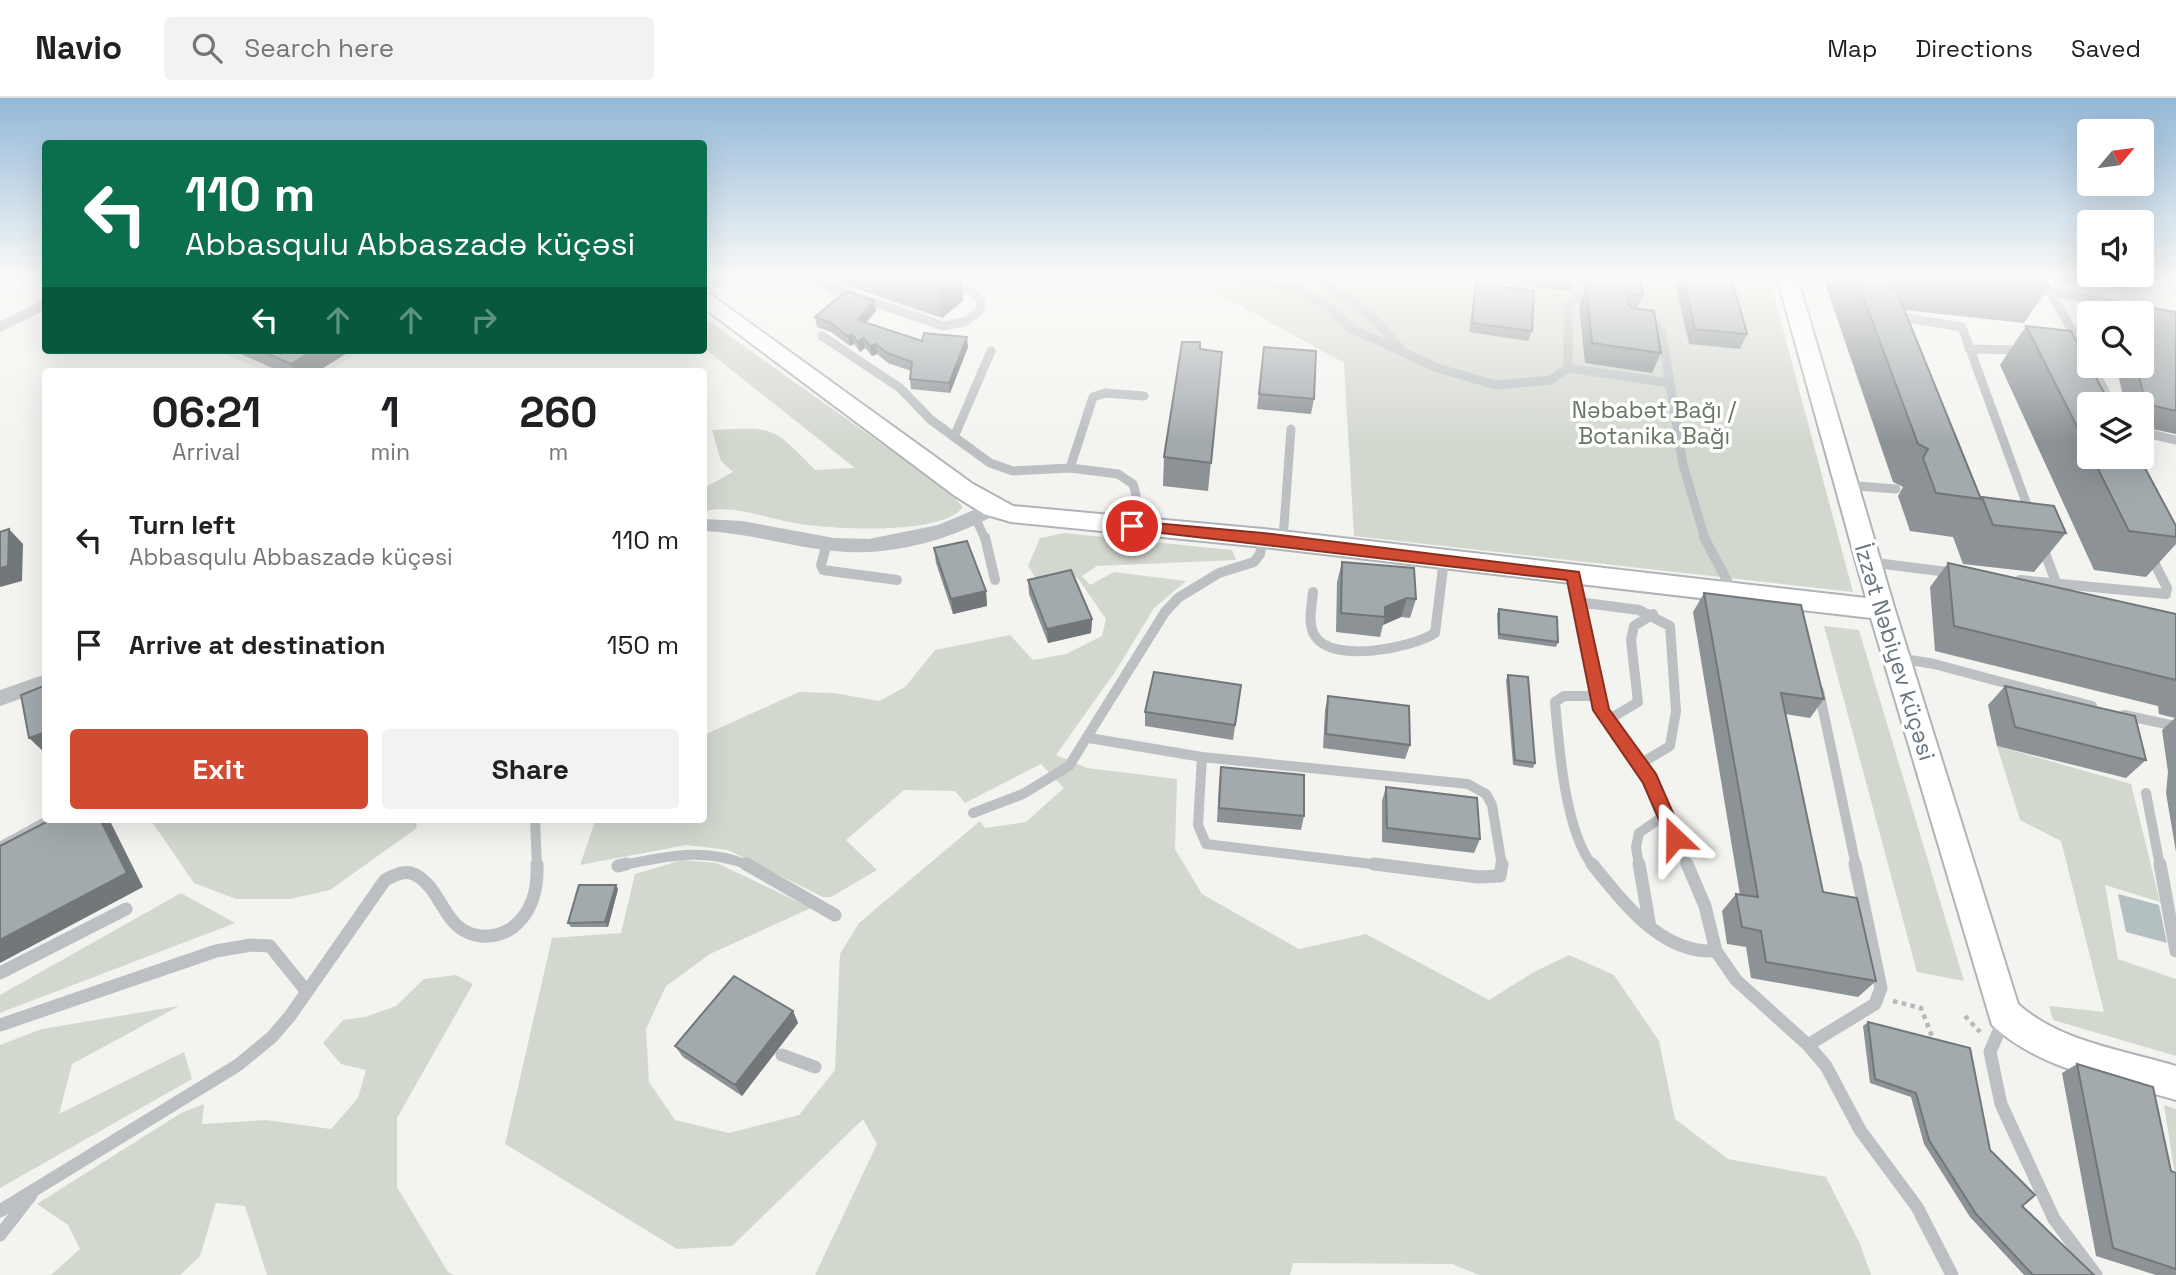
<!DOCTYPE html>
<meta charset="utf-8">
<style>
body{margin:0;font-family:"Space Grotesk",sans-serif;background:#f2f2f2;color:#202124;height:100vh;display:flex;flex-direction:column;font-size:26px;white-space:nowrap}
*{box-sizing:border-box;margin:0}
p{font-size:23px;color:#757577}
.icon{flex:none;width:38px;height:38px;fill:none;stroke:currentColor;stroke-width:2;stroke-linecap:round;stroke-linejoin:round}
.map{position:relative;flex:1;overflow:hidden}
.panel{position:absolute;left:42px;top:270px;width:665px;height:455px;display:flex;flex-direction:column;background:#fff;border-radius:7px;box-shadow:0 7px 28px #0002}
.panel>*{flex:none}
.top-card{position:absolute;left:42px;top:42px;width:665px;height:214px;border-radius:7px;box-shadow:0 7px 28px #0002;background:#0b6e4f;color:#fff;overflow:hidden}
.needle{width:46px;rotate:61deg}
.buttons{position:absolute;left:2077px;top:21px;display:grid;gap:14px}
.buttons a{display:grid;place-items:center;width:77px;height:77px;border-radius:7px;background:#fff;box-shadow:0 7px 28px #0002;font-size:35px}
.pin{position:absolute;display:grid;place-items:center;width:60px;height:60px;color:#fff;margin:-30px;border:4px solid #fff;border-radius:50%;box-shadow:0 2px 7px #0007}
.me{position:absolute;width:77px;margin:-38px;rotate:337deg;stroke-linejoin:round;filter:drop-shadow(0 0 5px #0008)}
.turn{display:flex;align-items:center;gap:24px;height:147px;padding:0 28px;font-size:32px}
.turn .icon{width:91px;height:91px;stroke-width:2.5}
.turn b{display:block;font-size:49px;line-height:60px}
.lanes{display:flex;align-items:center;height:66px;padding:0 28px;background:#0003;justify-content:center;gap:35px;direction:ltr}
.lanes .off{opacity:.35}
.eta{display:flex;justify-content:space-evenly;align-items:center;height:119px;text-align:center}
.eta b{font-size:42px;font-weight:700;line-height:49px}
.action{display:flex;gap:14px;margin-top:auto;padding:14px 28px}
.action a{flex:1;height:80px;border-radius:7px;background:#d14a32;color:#fff;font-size:28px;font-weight:700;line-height:80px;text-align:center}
.action a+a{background:#f2f2f2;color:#202124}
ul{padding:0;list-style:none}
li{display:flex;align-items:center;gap:21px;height:105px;padding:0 28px}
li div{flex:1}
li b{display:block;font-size:26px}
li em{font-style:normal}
header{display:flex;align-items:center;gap:42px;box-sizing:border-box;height:98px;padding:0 35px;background:#fff;border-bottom:2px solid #e0e0e0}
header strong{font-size:33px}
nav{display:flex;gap:38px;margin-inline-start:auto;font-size:24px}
.search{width:490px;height:63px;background:#f2f2f2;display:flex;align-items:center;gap:18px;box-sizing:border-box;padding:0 24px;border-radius:7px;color:#757577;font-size:26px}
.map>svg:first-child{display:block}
.built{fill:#e1e2e0}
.green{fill:#d3d8cf}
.water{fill:#b3bfc1}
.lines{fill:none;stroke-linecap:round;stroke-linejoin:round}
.secondary-casing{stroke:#afb4b7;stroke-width:4}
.path{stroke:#b6b9bb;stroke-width:4.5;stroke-dasharray:4.5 4.5;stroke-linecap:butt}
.lane-far2{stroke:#bcc0c3;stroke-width:9}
.lane-far1{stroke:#bcc0c3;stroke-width:10}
.lane{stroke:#bcc0c3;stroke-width:13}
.street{fill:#bcc0c3;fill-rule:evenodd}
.secondary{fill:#fff;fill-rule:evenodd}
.wall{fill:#8c9296}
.shaded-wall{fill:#72777a}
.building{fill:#a3aaae;stroke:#72777a;stroke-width:2}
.route{fill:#d14a32;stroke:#883020;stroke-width:2}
.labels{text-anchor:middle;stroke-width:7;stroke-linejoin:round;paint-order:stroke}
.park-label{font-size:23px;fill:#697663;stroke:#fff}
.street-label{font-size:23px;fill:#65757e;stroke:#fff}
</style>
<header>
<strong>Navio</strong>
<div class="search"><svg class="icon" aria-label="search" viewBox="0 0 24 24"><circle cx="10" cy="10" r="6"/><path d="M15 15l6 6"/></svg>Search here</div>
<nav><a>Map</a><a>Directions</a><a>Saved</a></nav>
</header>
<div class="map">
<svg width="2176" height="1177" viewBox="0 0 2176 1177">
<rect width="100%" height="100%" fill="#f3f3f0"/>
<path class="built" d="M 216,252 L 362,252 L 329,273 L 263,273 Z"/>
<path class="green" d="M 1189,179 L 1769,179 L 1853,494 L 1354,438 L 1344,265 Z
M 2088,179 L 2148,179 L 2151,197 L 2092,186 Z
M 710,224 L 948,393 L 963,409 C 943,438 832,431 800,426 C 768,421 735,406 704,413 L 704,390 L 733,374 L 721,363 L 712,332 C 773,329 772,327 815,372 L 855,370 L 704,250 L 704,226 Z
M 1064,435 L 1232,452 L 1236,462 L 1097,468 L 1082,478 L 1090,487 L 1114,474 L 1186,483 L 1154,510 L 1115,574 L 1056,657 L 1087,670 L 1177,681 L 1175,751 L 1202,796 L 1299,851 L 1366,836 L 1489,902 L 1534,874 L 1569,857 L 1614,877 L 1659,943 L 1675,1021 L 1728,1061 L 1826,1079 L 1860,1146 L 1871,1177 L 1479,1177 L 1452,1166 L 1293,1165 L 1290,1177 L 815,1177 L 877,1046 L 863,1021 L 732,1148 L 677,1151 L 505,1046 L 552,840 L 621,835 L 635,776 L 682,762 L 717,765 L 811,810 L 710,856 L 666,888 L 646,931 L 649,984 L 675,1022 L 729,1035 L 799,1017 L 835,972 L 840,856 L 859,825 L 980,723 L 985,730 L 1026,724 L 1064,690 L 1041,666 L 965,705 L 955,693 L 904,692 L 846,742 L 877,772 L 831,799 L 823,799 L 728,752 L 686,747 L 580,767 L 596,721 L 704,721 L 704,637 L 799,594 L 834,595 L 879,603 L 905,589 L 935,552 L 1010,537 L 1033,562 L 1066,556 L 1102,538 L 1106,521 L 1077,479 L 1036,481 L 1028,468 L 1040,440 Z
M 1824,528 L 1859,532 L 1964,883 L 1917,874 Z
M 1997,648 L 2131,686 L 2160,804 L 2105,787 L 2118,861 L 2176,881 L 2176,958 L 2053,922 L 2049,908 L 2104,914 L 2061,743 L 2020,722 Z
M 150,721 L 415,721 L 417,730 L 330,792 L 290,801 L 236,801 L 194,785 Z
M 181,795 L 235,825 L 0,915 L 0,897 Z
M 456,877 L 473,886 L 397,1020 L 397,1089 L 448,1174 L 454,1177 L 267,1177 L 245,1108 L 216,1105 L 200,1158 L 180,1177 L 51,1177 L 80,1151 L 68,1127 L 37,1106 L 181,1015 L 204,1006 L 202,1026 L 266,1022 L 331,1031 L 358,1000 L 366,972 L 341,966 L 323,945 L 343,922 L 365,919 L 396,908 L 424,881 Z
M 179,908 L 72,966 L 59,1016 L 184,954 L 192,981 L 0,1090 L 0,947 L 42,931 Z
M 2164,1007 L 2176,1011 L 2176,1083 Z"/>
<path class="water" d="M 2118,796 L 2159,807 L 2167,845 L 2126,834 Z"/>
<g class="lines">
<g class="secondary-casing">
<path id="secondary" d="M 1777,179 L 1797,179 L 1895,512 L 2018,906 C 2060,944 2123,952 2176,968 L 2176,1002 C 2115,984 2040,972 1992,927 L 1871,520 L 1263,449 L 1011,424 L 984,416 L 955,398 L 704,210 L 704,195 L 711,197 L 973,386 L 1013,408 L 1263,431 L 1866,500 Z"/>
</g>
<path class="path" d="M 1893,903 L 1921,910 L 1933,941
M 1965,918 L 1980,934"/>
<path class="lane-far2" d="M 799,179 L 943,228 L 965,224 L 980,212 L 981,203 L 972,194 L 930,179
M 1237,179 L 1298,192 L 1332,212 L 1352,231 L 1403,254
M 1316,179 L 1372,219 L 1403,254 L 1437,270 L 1496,287 L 1550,282 L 1568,270 L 1670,285 L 1683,367 L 1705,441
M 704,187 L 736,179
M 2035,191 L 2129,209
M 833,192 L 849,179
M 2050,193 L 2090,265
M 1895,224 L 1907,220 L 1962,229 L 2031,418
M 1642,225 L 1656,227 L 1661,232 L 1670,285
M 822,238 L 900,290 L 931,322 L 990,365 L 1013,373 L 1070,370
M 1969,251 L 2024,252
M 2091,268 L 2112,306
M 1568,270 L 1568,209 L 1577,198 L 1577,179
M 2142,334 L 2176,342
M 954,339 L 991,253
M 1845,387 L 1896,391
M 976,421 L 985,441
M 1132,428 L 1136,397 L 1133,386 L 1118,376 L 1070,370 L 1093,299 L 1105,295 L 1144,298
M 1283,441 L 1291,331"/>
<path class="lane-far1" d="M 985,439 L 995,482
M 1704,439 L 1733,494
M 1283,442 L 1283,439
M 827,445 L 821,467 L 823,472 L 897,482
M 2042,447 L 2057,487
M 1868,464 L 1955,475
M 1574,478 L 1601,612 L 1650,681 L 1688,768
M 2020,482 L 2166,496 L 2167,490 L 2150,456
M 1313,494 C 1312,507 1307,526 1315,538 C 1332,566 1412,550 1435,535 L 1444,462
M 1578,504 L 1639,512 L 1670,528 L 1676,613 L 1670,648 L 1640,666
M 1898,560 L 1934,566 L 2092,608
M 1819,593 L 1856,768
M 2124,617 L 2176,628
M 1608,622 L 1638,604 L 1631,542 L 1634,528 L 1653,516
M 1089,640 L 1202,659
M 1202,659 L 1468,686 L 1486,696 L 1492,707 L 1502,768
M 1202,659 L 1198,727 L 1206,746 L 1388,768
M 2146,695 L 2160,768
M 973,715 L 1023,696 L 1069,668 L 1165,514 L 1178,500 L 1219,475 L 1254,464 L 1260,456 L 1263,440
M 535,721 L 537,768
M 0,749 L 51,721
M 618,768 C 665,759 704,748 750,768
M 1593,768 C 1565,734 1559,649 1555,604 L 1564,598 L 1596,598
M 1639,768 L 1636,749 L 1639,735 L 1665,717"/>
<path class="lane" d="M 746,766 L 835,817
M 1374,766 L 1478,779 L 1500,778 L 1502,766
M 1592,766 C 1624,805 1661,856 1716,853
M 1639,766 L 1650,829
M 1687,766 L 1705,808 L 1716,853 L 1736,882 L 1808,947 L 1826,968 L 1860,1032 L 1917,1109 L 1952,1177
M 2160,766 L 2176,853
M 618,768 L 626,766
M 0,875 L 126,811
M 0,927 L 216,853 L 251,847 L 270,848 L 307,894
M 2010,927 L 1998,935 L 1990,954 L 2001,1006 L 2054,1121 L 2096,1177
M 1808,947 L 1875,906 L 1881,890 L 1855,766
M 782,957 L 815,969
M 0,1113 L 238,967 L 272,939 L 290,918 L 385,782 C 395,777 405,771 416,777 C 444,793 443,834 481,838 C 493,839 503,836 512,830 C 533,814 538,791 537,766
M 0,1137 L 31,1097"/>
<path class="street" d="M 46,201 L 46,212 L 0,234 L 0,223 Z
M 993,404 L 1000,406 L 1002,410 L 1000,414 C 952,442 890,459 835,453 C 791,449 749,435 704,433 L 704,421 L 742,423 L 834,440 L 869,441 L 938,427 Z
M 46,576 L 46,592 L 0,608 L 0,592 Z"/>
<use href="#secondary" class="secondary"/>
</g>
<path class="wall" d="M 820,179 L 840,179 L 833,183 Z
M 847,179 L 961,179 L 963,203 L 942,220 L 848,188 Z
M 1526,179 L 1575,179 L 1570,193 L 1526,188 Z
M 1583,179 L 1639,179 L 1643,197 L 1637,211 L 1661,255 L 1652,275 L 1585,265 L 1579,207 L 1584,193 Z
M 1674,179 L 1731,179 L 1747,236 L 1740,251 L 1689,246 Z
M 1823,179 L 2044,179 L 2049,188 L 2024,225 L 1904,212 L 1981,401 L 1982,399 L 2066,435 L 2034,474 L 1963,466 L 1953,439 L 1910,433 L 1898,398 L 1903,389 L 1893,384 Z
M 2054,179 L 2098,179 L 2092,186 L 2056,183 Z
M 1476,185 L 1532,233 L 1528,243 L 1469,234 L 1474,195 Z
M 874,203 L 876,213 L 866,224 L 922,243 L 968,249 L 950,295 L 911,291 L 910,281 L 911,273 L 888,265 L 877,256 L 872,258 L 865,250 L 860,254 L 854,246 L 850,248 L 831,234 L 817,229 L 815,219 Z
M 2119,204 L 2176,217 L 2176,336 L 2142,329 L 2142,306 L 2125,306 L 2116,268 L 2142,268 L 2142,215 L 2111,215 Z
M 2026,228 L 2090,306 L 2090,359 L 2139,359 L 2176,428 L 2176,446 L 2146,479 L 2094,472 L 2000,267 Z
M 1264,249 L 1314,301 L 1311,316 L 1257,311 Z
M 1200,251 L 1222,254 L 1208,393 L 1163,388 L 1164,359 Z
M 232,252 L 352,252 L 318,273 L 279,273 Z
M 934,450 L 986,493 L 987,508 L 953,516 L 936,465 Z
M 1342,464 L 1416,501 L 1410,520 L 1401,519 L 1383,527 L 1380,539 L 1336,534 L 1337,484 Z
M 1948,465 L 2176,516 L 2176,754 L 2166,695 L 2168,674 L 2162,632 L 2175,620 L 2159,616 L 2158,608 L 1935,553 L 1930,489 Z
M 1028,482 L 1092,521 L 1091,535 L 1048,545 L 1029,496 Z
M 1704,495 L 1824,601 L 1810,620 L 1785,616 L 1823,794 L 1876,883 L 1858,899 L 1751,880 L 1746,849 L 1727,846 L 1722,813 L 1736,796 L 1740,797 L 1693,514 Z
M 1499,511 L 1558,544 L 1556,549 L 1498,541 L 1497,516 Z
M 1508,577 L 1535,665 L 1533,670 L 1513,667 L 1506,582 Z
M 1241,587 L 1233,642 L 1145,628 L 1145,614 Z
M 2005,588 L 2146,662 L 2126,680 L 1997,648 L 1988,607 Z
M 1328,598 L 1410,647 L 1405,661 L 1323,650 L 1325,612 Z
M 1221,669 L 1304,718 L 1301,732 L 1217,724 L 1219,684 Z
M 1386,689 L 1480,741 L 1474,755 L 1382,744 L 1382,703 Z
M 618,791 L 608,829 L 571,829 L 568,825 Z
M 793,913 L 798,925 L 742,998 L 683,959 L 675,948 Z
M 1868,924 L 1990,1052 L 2022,1108 L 2094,1177 L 2024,1177 L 1970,1119 L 1924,1046 L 1911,999 L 1870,985 L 1863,928 Z
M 2077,966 L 2171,1073 L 2176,1075 L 2176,1177 L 2156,1177 L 2096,1158 L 2062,975 Z"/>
<path class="shaded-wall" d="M 832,179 L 840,179 L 833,183 Z
M 937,179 L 961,179 L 963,203 L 942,220 Z
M 874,203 L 876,213 L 860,232 L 858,222 Z
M 852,236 L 854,246 L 850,248 L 848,238 Z
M 967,239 L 968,249 L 950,295 L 949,285 Z
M 863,240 L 865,250 L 860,254 L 858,244 Z
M 876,246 L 877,256 L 872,258 L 870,248 Z
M 314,252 L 352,252 L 318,273 L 295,273 L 291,266 Z
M 9,431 L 23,446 L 22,483 L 0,489 L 0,470 Z
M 986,493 L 987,508 L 953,516 L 951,501 Z
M 1407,500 L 1401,519 L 1383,527 L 1385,519 L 1385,509 Z
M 1092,521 L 1091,535 L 1048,545 L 1047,531 Z
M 46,634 L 46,655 L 45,655 L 29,640 Z
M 100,721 L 109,721 L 143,789 L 0,865 L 0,842 Z
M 616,787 L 618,791 L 608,829 L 605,824 Z
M 793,913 L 798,925 L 742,998 L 735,987 Z"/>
<path class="building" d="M 1591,179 L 1639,179 L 1643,197 L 1630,197 L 1627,205 L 1632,210 L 1654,213 L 1661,255 L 1592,245 L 1586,187 Z
M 1683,179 L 1731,179 L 1747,236 L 1695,231 Z
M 1856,179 L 1891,179 L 1981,401 L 1936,395 L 1923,360 L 1928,351 L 1918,346 Z
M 1964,179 L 2044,179 L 2049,188 Z
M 1476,185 L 1534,193 L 1532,233 L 1472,225 Z
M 846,193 L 874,203 L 858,222 L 922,243 L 924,235 L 967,239 L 949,285 L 910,281 L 912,264 L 887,255 L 876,246 L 870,248 L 863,240 L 858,244 L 852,236 L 848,238 L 829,224 L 815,219 Z
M 2119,204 L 2175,214 L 2176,217 L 2176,313 L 2146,306 L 2136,268 L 2142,268 L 2142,215 L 2123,215 Z
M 2026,228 L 2071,233 L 2110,306 L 2090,306 L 2090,354 Z
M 1182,244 L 1200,244 L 1200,251 L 1222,254 L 1211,365 L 1164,359 Z
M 1264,249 L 1316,253 L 1314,301 L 1259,296 Z
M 259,252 L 314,252 L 291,266 Z
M 2092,359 L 2139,359 L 2176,428 L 2176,439 L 2129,433 Z
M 1982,399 L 2054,408 L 2066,435 L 1993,427 Z
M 9,431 L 8,468 L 0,470 L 0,434 Z
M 967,443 L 986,493 L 951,501 L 934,450 Z
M 1342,464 L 1414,470 L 1416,501 L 1407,500 L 1385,509 L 1385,519 L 1341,515 Z
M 1948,465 L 2176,516 L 2176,582 L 1954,528 Z
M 1071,472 L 1092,521 L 1047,531 L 1028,482 Z
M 1704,495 L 1801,507 L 1824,601 L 1781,595 L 1823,794 L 1857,800 L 1876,883 L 1766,864 L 1761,833 L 1742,829 L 1736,796 L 1758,799 Z
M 1499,511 L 1557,519 L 1558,544 L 1499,536 Z
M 1154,574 L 1241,587 L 1235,627 L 1145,614 Z
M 1508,577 L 1528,579 L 1535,665 L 1515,662 Z
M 46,587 L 46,634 L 29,640 L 21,597 Z
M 2005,588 L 2135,618 L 2146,662 L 2015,629 Z
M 1328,598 L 1409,608 L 1410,647 L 1326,636 Z
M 1221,669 L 1304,677 L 1304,718 L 1219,710 Z
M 1386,689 L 1477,700 L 1480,741 L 1387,730 Z
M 52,721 L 100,721 L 127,775 L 0,842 L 0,748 Z
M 579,787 L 616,787 L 605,824 L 568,825 Z
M 734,878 L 793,913 L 735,987 L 675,948 Z
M 1868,924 L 1970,950 L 1990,1052 L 2035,1097 L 2022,1108 L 2094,1177 L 2033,1177 L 1976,1116 L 1929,1042 L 1916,995 L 1875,981 Z
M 2077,966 L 2153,989 L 2171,1073 L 2176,1075 L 2176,1171 L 2113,1150 Z"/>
<linearGradient id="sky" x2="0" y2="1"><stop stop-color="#93b8d8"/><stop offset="0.52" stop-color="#fafaf8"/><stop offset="1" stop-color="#fafaf8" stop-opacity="0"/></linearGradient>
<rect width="2176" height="344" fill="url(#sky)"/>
<path class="route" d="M 1132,423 L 1263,435 L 1579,474 L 1609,611 L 1656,676 L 1684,740 L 1681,745 L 1669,745 L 1643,685 L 1593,612 L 1567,482 L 1127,431 L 1124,428 Z"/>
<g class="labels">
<g class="park-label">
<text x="1654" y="320">Nəbabət Bağı /<tspan x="1654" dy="26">Botanika Bağı</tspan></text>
</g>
<g class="street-label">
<text transform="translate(1895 554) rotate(73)" y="8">İzzət Nəbiyev küçəsi</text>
</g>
</g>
</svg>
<div class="buttons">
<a><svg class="needle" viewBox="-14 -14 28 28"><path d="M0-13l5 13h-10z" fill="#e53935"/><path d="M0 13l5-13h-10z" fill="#757577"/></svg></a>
<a><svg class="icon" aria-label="sound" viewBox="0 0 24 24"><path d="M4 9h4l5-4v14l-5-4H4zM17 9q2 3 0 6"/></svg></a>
<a><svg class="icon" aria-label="search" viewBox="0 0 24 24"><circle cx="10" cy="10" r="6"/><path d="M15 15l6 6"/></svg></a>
<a><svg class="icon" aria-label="layers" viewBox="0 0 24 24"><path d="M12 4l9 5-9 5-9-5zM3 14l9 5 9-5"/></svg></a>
</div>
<div class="pin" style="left:1132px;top:428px;background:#d93025"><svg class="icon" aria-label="arrive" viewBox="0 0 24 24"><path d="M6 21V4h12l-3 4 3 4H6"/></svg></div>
<svg class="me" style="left:1675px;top:740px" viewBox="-20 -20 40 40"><path d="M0-17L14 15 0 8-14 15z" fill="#d14a32" stroke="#fff" stroke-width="4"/></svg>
<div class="top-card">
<div class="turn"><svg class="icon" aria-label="left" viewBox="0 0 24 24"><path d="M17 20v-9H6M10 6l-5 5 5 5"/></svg><div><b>110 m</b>Abbasqulu Abbaszadə küçəsi</div></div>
<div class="lanes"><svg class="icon" aria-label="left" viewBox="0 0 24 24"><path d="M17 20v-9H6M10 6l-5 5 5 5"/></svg><svg class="icon off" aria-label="ahead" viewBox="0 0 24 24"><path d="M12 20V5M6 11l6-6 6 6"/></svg><svg class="icon off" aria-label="ahead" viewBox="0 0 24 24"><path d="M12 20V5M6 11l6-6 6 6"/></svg><svg class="icon off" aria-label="right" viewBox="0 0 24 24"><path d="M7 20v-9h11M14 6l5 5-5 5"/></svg></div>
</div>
<section class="panel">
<div class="eta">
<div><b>06:21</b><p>Arrival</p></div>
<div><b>1</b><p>min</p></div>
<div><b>260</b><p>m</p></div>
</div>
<ul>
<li><svg class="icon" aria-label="left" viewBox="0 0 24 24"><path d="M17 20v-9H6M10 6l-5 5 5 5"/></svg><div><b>Turn left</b><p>Abbasqulu Abbaszadə küçəsi</p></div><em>110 m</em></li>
<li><svg class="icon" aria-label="arrive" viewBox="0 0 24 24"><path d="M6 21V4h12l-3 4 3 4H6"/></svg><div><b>Arrive at destination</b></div><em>150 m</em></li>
</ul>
<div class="action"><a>Exit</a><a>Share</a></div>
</section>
</div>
